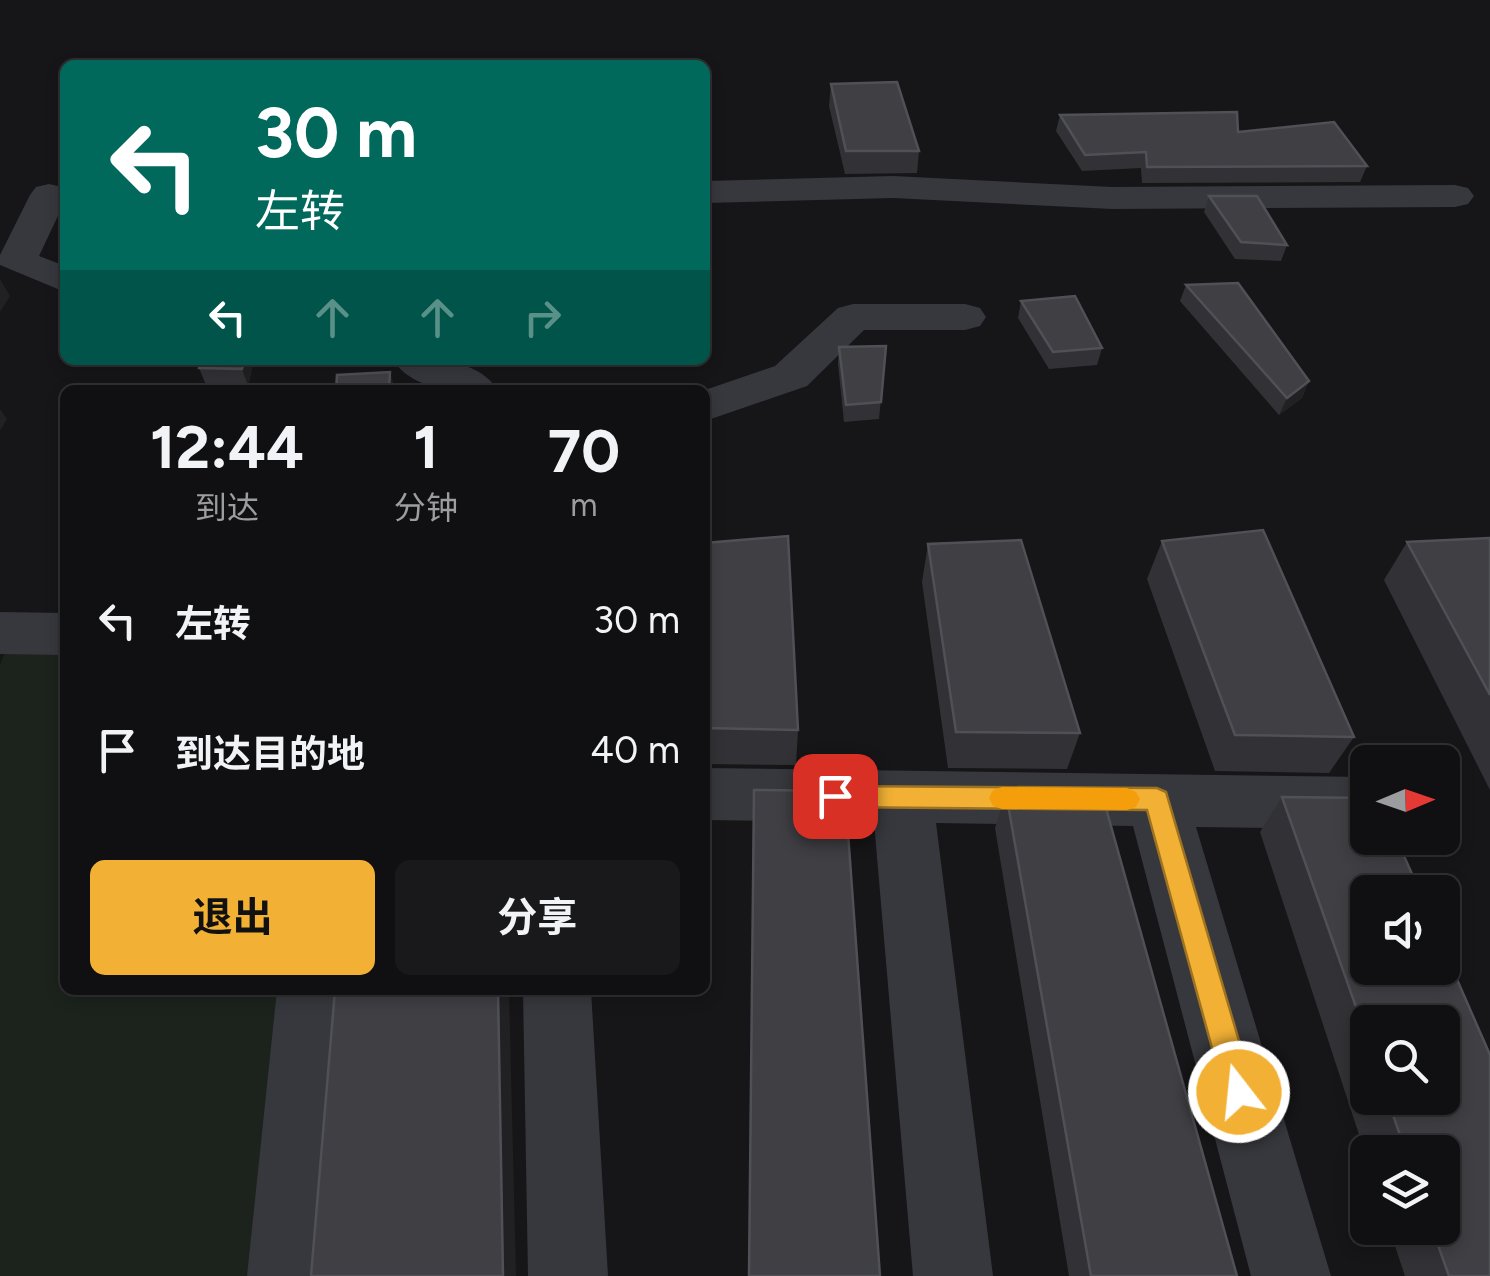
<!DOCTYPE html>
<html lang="zh">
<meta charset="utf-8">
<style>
body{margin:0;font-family:Figtree,"Noto Sans SC",sans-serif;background:#19191b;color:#f1f3f6;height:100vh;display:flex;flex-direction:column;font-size:38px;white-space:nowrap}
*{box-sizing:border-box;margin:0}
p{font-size:32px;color:#9c9d9f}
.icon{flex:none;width:55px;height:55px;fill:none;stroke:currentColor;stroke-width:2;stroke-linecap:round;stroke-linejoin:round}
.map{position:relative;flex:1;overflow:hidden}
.drawer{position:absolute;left:60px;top:385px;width:650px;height:610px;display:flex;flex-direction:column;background:#101012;border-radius:15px;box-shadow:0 5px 15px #0003,0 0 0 2px #303032}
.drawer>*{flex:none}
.top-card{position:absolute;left:60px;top:60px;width:650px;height:305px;border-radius:15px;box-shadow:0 5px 15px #0003,0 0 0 2px #303032;background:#00695c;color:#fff;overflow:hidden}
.needle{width:65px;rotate:88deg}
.tools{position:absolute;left:1350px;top:745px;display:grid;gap:20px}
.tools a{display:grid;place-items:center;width:110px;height:110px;border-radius:15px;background:#101012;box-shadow:0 5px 15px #0003,0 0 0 2px #303032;font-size:50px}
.pin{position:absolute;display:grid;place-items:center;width:85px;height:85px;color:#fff;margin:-42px;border-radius:20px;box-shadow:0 5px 15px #0006}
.me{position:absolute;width:110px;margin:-55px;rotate:344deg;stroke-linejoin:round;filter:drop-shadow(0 0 8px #0008)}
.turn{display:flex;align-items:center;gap:35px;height:210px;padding:0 30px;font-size:45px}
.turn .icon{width:130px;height:130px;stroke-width:2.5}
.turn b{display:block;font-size:70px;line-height:85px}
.lanes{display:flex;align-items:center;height:95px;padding:0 30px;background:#0003;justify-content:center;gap:50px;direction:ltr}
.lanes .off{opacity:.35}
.eta{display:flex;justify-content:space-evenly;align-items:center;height:170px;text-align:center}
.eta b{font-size:60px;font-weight:700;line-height:70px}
.primary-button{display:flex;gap:20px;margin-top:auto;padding:20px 30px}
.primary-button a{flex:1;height:115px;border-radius:15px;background:#f2b134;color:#111;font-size:40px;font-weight:700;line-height:115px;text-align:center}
.primary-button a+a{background:#19191b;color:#f1f3f6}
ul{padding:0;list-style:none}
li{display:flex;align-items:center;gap:30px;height:130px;padding:0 30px}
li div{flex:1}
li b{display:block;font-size:38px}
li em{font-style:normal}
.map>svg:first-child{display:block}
.green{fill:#1c231d}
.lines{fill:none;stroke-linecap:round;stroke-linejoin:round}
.minor{fill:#37383d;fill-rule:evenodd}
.wall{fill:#323236;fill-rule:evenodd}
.shaded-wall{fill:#212124}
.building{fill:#3f3f44;stroke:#4f5156;stroke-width:2.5}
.route{fill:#f2b134;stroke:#9d7322;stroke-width:2.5}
.slow{fill:#f59e0b}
</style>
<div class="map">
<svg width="1490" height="1276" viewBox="0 0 1490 1276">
<rect width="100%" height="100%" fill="#161618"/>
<path class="green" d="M 65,643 L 65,990 L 286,990 L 261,1276 L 0,1276 L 0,665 L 8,646 Z"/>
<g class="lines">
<path class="minor" d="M 893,176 L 1112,187 L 1455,185 L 1468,188 L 1474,196 L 1468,204 L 1455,207 L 1112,209 L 893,198 L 705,203 L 705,181 Z
M 49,184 L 62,187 L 65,201 L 39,256 L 65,266 L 65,292 L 0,265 L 0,255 L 30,195 L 36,187 Z
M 853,304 L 965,304 L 980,308 L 986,317 L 980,326 L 965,330 L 864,330 L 807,386 L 705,421 L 705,390 L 775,366 L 838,308 Z
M 393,360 C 429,360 475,356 498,390 C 461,390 416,394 393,360 Z
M 0,612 L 65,613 L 65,655 L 0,654 Z
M 705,768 L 1368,777 L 1368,829 L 1196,827 L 1331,1276 L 1251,1276 L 1133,826 L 936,823 L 993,1276 L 913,1276 L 874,822 L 705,820 Z
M 277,990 L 345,990 L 327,1276 L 247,1276 Z
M 523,990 L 591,990 L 608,1276 L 528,1276 Z"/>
</g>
<path class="wall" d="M 831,84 L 919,151 L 917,173 L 845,174 L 829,106 Z
M 1060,115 L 1238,132 L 1367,166 L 1360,182 L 1142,183 L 1141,168 L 1082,171 L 1056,131 Z
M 1209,196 L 1287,245 L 1281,261 L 1235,259 L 1204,212 Z
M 1186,285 L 1309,381 L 1302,398 L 1279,415 L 1180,301 Z
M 1021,301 L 1102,348 L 1097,365 L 1049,369 L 1018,318 Z
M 886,346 L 879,419 L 844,422 L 838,364 L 839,347 Z
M 254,360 L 248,386 L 206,385 L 199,368 Z
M 1490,538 L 1490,790 L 1384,580 L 1407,542 Z
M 1162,541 L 1354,737 L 1329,773 L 1215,771 L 1147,579 Z
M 705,543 L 798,730 L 796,765 L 705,764 Z
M 928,544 L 1080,733 L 1067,769 L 948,768 L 922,582 Z
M 1006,793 L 1237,1276 L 1069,1276 L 995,828 Z
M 1282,797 L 1368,798 L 1368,838 L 1396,838 L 1420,892 L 1368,892 L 1368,968 L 1442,968 L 1442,945 L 1490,1055 L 1490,1276 L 1405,1276 L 1389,1228 L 1442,1228 L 1442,1152 L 1368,1152 L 1368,1162 L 1260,832 ZM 1368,1022 L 1442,1022 L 1442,1098 L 1368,1098 Z"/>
<path class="shaded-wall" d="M 0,279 L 10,296 L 0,312 Z
M 244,360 L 254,360 L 248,386 L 242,369 Z
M 390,372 L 395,388 L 395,390 L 389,390 Z
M 1309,381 L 1302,398 L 1279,415 L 1287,398 Z
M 0,409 L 7,419 L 0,431 Z
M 498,990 L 509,990 L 516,1276 L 503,1276 Z"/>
<path class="building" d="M 897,82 L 919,151 L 846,151 L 831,84 Z
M 1237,112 L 1238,132 L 1334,122 L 1367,166 L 1147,167 L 1146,152 L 1085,155 L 1060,115 Z
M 1209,196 L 1257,196 L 1287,245 L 1241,242 Z
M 1238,283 L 1309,381 L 1287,398 L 1186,285 Z
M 1075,296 L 1102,348 L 1053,352 L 1021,301 Z
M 886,346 L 881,402 L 846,405 L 839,347 Z
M 201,360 L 244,360 L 242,369 L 199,368 Z
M 390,372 L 389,390 L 336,390 L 337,375 Z
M 1263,530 L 1354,737 L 1235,735 L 1162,541 Z
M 788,536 L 798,730 L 705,728 L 705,543 Z
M 1490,538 L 1490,695 L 1407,542 Z
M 1021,540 L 1080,733 L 956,732 L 928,544 Z
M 754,790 L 845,791 L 880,1276 L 749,1276 Z
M 1006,793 L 1102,794 L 1237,1276 L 1091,1276 Z
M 1282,797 L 1368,798 L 1368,838 L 1396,838 L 1420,892 L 1368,892 L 1368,968 L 1442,968 L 1442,945 L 1490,1055 L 1490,1276 L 1449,1276 L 1432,1228 L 1442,1228 L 1442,1152 L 1406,1152 L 1387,1098 L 1442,1098 L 1442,1022 L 1368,1022 L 1368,1041 Z
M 335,990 L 498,990 L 503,1276 L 311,1276 Z"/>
<path class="route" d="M 835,786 L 1157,788 L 1166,792 L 1254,1092 L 1250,1103 L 1239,1108 L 1229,1103 L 1224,1092 L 1147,810 L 835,807 L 826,804 L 822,796 L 826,789 Z"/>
<path class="slow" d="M 1002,787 L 1127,788 L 1136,792 L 1140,799 L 1136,807 L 1127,810 L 1002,809 L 993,806 L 989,798 L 993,790 Z"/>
</svg>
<div class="tools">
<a><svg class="needle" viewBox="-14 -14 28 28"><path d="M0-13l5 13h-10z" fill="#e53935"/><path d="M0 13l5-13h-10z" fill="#9c9d9f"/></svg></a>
<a><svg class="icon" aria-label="sound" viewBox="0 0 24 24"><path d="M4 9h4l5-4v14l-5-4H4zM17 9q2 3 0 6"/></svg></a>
<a><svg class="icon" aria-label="search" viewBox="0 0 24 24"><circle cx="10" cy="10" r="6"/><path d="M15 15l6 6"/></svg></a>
<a><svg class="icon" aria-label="layers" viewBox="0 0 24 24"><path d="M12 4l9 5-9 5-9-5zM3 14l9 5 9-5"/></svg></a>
</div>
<div class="pin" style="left:835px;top:796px;background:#d93025"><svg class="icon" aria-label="arrive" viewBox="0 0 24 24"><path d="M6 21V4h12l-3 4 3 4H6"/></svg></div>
<svg class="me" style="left:1239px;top:1092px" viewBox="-20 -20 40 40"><circle r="17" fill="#f2b134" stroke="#fff" stroke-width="3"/><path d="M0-11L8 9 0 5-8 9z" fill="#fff"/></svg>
<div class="top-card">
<div class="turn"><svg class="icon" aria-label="left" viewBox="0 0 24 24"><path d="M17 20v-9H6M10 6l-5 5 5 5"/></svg><div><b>30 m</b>左转</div></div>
<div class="lanes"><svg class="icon" aria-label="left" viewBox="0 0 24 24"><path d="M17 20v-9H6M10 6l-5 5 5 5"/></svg><svg class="icon off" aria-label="ahead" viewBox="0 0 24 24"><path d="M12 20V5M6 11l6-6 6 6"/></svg><svg class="icon off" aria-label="ahead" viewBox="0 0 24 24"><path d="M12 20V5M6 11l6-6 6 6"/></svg><svg class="icon off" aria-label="right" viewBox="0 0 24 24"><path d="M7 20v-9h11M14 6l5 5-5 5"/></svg></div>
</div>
<section class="drawer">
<div class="eta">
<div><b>12:44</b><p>到达</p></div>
<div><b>1</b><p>分钟</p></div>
<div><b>70</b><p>m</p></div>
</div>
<ul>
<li><svg class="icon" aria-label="left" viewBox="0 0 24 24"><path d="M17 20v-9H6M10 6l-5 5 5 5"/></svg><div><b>左转</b></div><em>30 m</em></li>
<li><svg class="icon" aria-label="arrive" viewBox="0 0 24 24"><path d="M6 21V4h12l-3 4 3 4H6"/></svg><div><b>到达目的地</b></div><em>40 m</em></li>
</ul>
<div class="primary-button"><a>退出</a><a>分享</a></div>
</section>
</div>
